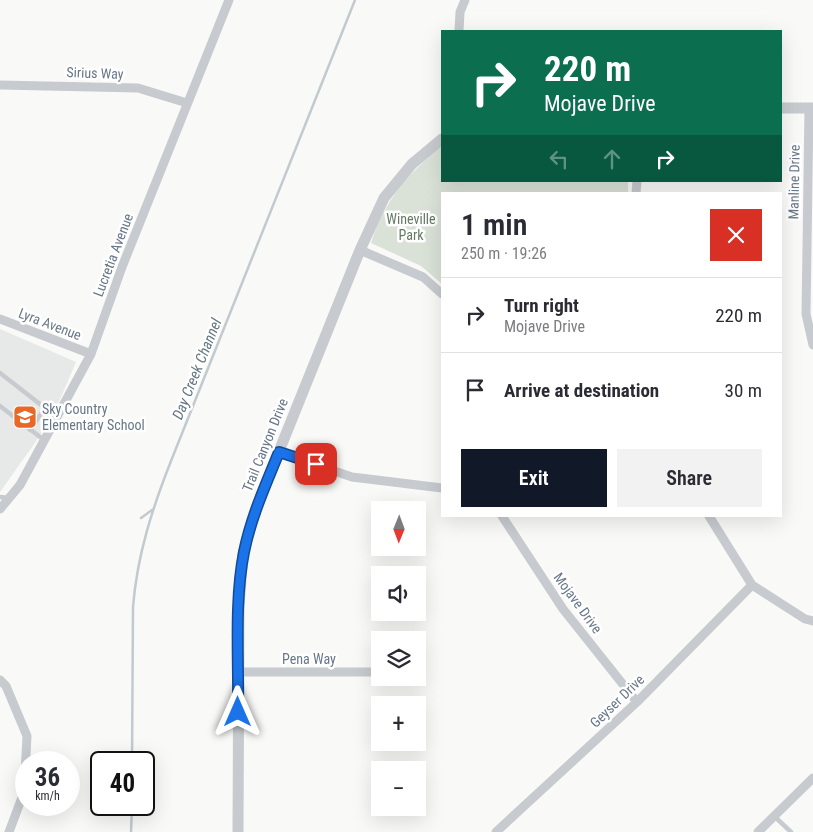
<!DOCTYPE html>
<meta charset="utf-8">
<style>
body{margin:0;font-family:"Roboto Condensed",sans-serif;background:#f2f2f3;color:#2b2b33;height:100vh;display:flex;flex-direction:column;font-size:19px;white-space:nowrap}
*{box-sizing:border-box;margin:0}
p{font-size:16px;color:#7c7c81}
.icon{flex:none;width:28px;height:28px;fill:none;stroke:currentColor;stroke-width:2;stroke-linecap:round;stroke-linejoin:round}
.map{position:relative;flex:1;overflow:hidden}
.details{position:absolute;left:441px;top:192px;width:341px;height:325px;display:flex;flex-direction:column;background:#fff;border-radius:0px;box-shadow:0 5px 20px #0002}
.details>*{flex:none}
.guide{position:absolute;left:441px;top:30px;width:341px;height:152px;border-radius:0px;box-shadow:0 5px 20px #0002;background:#0b6e4f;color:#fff;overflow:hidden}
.needle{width:32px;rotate:181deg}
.tools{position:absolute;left:371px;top:501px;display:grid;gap:10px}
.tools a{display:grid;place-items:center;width:55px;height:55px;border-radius:0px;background:#fff;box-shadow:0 5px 20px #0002;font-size:25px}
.speed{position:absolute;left:15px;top:751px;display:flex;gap:10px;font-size:25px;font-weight:700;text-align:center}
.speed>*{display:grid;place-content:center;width:65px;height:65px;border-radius:50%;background:#fff;box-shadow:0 5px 20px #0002;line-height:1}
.speed small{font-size:12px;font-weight:400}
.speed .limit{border:2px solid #111;border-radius:8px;background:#fff;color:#111}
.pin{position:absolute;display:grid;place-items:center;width:42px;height:42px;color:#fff;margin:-21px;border-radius:10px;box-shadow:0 2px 8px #0006}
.me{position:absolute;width:55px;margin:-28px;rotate:0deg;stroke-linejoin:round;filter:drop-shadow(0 0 4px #0008)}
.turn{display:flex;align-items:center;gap:18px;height:105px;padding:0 20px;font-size:22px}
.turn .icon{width:65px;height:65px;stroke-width:2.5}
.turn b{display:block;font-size:35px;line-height:42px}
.lanes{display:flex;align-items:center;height:48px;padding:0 20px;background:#0003;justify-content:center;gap:25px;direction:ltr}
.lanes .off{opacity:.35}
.round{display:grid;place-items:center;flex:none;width:52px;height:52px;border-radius:0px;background:#f2f2f3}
.overview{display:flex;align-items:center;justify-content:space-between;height:85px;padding:0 20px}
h1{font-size:30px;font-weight:600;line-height:38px}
.primary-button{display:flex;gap:10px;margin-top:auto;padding:10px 20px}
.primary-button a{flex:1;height:58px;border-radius:0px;background:#111827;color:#fff;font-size:20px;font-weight:600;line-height:58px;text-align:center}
.primary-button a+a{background:#f2f2f3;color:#2b2b33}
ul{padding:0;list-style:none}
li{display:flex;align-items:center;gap:15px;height:75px;padding:0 20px;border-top:1px solid #e1e1e2}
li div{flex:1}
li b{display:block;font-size:19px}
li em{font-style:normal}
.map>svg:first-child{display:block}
.built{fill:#e7e8e8}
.green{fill:#dae2d8}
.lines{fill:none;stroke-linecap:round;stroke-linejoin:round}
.stream{stroke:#c2cad0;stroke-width:2.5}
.service{stroke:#c7cace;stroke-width:4.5}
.minor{stroke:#c7cace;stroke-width:9}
.tertiary{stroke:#c7cace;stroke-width:11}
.route-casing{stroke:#114b97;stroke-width:12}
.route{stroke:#1a73e8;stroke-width:9}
.labels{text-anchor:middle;stroke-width:5;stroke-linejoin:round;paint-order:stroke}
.street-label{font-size:14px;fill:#687789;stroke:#fff}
.park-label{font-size:14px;fill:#657a63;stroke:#fff}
.poi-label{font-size:14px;fill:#687789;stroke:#fff;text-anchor:start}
.water-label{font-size:15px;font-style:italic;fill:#637783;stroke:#fff}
</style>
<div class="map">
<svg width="813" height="832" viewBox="0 0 813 832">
<rect width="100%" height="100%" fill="#f9f9f7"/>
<path class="built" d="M 0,329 L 76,362 L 61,397 L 39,437 L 0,492 Z"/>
<path class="green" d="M 442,146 L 442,181 L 628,181 L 628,194 L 442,194 L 442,284 L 421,266 L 371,243 C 385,199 408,174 442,146 Z"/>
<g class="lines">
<path class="stream" d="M 141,518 L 152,510
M 132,762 L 133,607 C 137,556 152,509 171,461 L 355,0
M 131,832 L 132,805"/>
<path class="service" d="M 0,373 L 45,408 L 30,430
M 0,406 L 44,440
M 0,497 L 9,498
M 774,816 L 791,832"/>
<path class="minor" d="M 459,31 L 460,12 L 465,0
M 0,85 L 138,88 L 187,103
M 809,108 L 806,314 L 813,345
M 636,194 L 637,181
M 360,250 L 423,277 L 442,294
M 0,319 L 91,354
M 279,452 L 352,477 L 442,488
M 0,509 L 20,485 L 91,354 L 122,267 L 229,0
M 502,516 L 563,609 L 637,702
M 709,516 L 752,585 L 805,619 L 813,621
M 239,672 L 380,672
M 0,680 L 6,686 L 27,736 L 24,792 L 9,832
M 496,832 L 637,702 L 752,585
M 758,832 L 813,778"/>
<path class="tertiary" d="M 781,108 L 813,108
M 238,832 L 239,606 L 243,553 L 257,506 L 360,250 L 384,198 L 412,164 L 442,139"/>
</g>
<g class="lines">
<g class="route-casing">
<path id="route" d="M 238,712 C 239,661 234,602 244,552 C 251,517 266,484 279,452 L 316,464"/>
</g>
<use href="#route" class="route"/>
</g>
<defs>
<g id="school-square" transform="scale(1.25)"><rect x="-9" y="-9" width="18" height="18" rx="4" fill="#e86828" stroke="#fff"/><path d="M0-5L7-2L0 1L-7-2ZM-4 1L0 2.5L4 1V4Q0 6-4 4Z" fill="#fff"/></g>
</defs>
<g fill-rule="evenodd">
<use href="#school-square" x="25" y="417"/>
</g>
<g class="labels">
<g class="street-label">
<text transform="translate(95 73) rotate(2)" y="5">Sirius Way</text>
<text transform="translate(794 182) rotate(-89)" y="5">Manline Drive</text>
<text transform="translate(113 255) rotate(-69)" y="5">Lucretia Avenue</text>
<text transform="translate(50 324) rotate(21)" y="5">Lyra Avenue</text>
<text transform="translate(265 445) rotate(-68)" y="5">Trail Canyon Drive</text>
<text transform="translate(578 603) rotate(54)" y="5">Mojave Drive</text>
<text x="309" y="664">Pena Way</text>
<text transform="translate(617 701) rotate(-44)" y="5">Geyser Drive</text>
</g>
<g class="park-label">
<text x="411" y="224">Wineville<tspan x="411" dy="16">Park</tspan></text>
</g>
<g class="poi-label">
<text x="42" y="414">Sky Country<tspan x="42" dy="16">Elementary School</tspan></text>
</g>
<g class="water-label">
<text transform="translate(197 369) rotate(-68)" y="5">Day Creek Channel</text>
</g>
</g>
</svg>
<div class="tools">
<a><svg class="needle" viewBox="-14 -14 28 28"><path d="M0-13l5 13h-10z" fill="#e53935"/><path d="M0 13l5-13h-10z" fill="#7c7c81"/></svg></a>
<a><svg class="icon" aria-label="sound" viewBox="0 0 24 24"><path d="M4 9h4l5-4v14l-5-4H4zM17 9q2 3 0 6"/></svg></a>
<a><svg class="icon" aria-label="layers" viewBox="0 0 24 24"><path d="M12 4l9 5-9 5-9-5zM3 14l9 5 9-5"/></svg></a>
<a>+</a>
<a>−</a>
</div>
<div class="speed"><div>36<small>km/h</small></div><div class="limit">40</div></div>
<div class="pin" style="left:316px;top:464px;background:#d93025"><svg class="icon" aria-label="arrive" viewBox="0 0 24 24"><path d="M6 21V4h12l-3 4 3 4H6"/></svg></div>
<svg class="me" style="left:238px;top:712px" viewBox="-20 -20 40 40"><path d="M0-17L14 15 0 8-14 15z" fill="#1a73e8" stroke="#fff" stroke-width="4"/></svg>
<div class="guide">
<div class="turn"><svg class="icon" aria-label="right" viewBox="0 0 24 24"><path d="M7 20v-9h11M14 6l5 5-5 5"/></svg><div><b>220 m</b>Mojave Drive</div></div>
<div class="lanes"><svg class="icon off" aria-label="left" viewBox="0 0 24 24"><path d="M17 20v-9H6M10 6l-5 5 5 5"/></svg><svg class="icon off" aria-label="ahead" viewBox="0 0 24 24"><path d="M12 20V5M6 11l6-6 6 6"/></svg><svg class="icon" aria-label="right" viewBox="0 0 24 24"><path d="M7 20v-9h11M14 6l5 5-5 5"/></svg></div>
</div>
<section class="details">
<div class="overview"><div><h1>1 min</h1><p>250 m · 19:26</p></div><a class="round" style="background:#d93025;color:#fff"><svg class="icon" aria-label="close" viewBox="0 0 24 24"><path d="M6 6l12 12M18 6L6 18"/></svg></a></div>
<ul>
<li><svg class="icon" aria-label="right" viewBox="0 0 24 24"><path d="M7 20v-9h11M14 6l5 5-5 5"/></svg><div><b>Turn right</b><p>Mojave Drive</p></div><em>220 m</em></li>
<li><svg class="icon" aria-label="arrive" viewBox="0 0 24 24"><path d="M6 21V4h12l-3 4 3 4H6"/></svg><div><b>Arrive at destination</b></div><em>30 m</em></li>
</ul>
<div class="primary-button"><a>Exit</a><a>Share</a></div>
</section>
</div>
